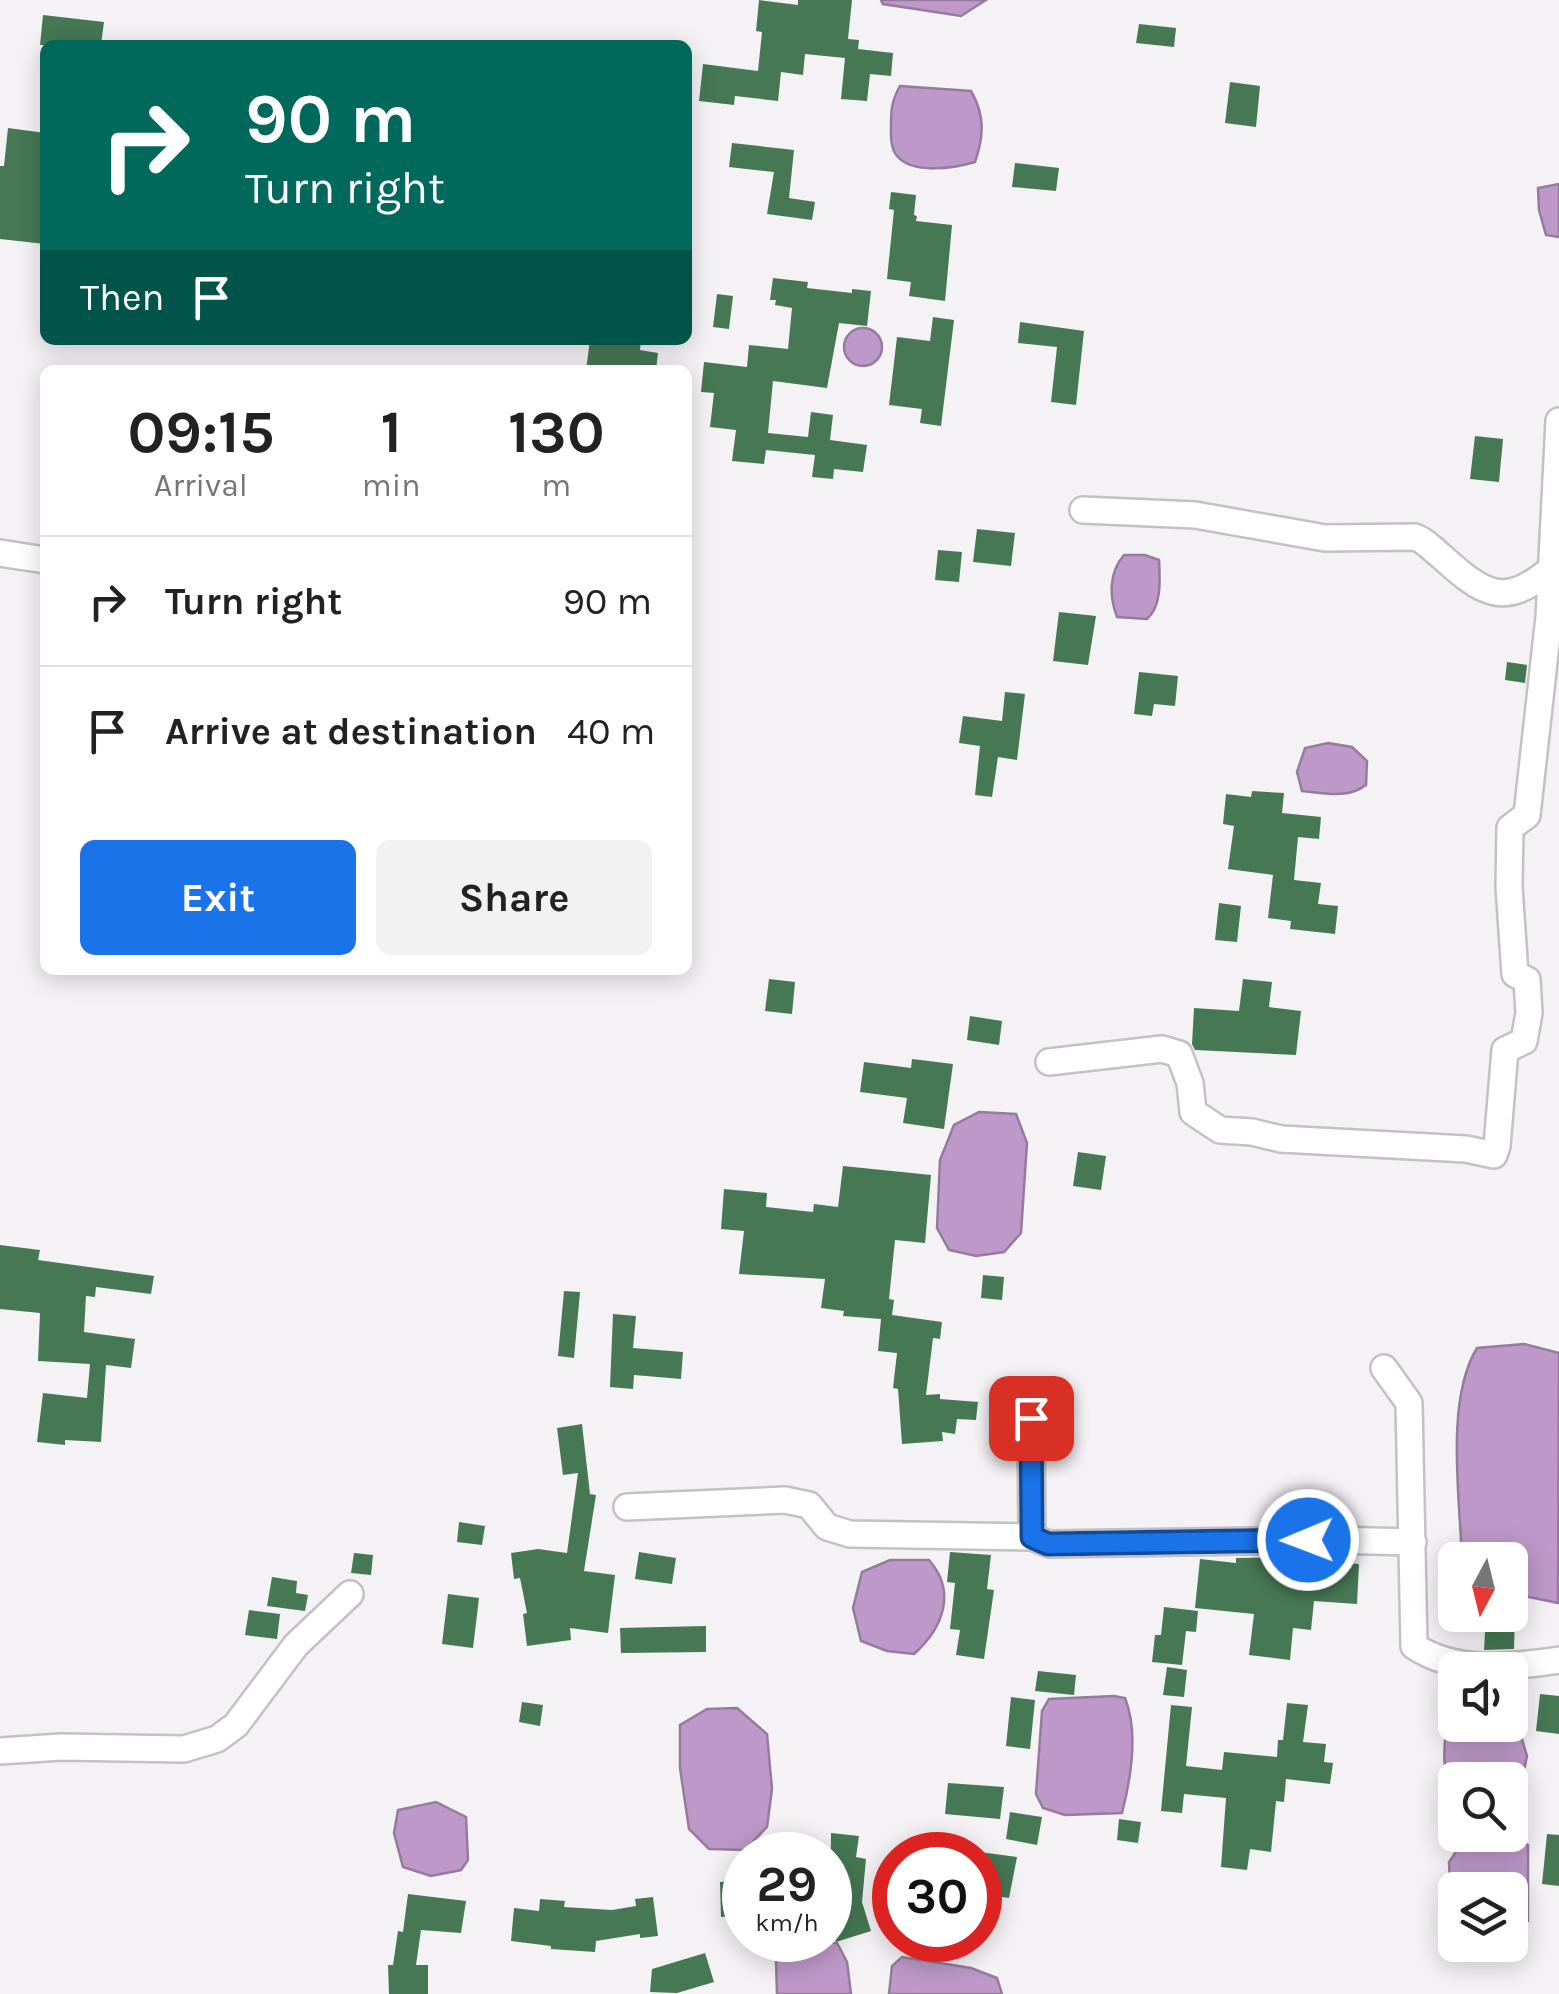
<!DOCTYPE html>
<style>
body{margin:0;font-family:Karla,sans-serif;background:#f2f2f2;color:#222;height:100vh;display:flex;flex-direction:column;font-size:38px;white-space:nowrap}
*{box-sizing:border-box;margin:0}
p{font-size:32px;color:#767676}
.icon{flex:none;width:55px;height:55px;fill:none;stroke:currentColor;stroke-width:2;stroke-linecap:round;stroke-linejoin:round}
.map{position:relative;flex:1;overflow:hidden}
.drawer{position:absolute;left:40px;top:365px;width:652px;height:610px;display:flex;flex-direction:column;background:#fff;border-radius:15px;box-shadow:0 5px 25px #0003}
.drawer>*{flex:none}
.hud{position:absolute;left:40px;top:40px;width:652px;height:305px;border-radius:15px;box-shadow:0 5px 25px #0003;background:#00695c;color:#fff;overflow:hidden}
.needle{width:65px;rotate:187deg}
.tools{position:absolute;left:1438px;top:1542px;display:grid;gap:20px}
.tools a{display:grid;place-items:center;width:90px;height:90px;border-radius:15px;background:#fff;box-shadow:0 5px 25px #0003;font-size:50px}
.speed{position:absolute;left:722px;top:1832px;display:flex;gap:20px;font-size:50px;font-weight:700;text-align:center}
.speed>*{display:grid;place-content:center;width:130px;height:130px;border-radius:50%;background:#fff;box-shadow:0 5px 25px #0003;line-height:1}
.speed small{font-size:25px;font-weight:400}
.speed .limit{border:15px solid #d22;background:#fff;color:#111}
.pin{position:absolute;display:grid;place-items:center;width:85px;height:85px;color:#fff;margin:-42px;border-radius:20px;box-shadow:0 5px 15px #0006}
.me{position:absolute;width:110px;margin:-55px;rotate:269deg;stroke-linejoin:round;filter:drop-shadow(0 0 8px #0008)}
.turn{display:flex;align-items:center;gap:35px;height:210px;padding:0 40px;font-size:45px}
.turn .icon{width:130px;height:130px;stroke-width:2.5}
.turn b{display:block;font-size:70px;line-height:85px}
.then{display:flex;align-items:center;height:95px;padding:0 40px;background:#0003;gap:20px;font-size:38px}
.eta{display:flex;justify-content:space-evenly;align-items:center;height:170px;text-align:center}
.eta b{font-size:60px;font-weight:700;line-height:70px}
.action{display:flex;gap:20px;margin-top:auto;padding:20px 40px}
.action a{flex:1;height:115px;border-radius:15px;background:#1a73e8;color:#fff;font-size:40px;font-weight:700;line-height:115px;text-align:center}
.action a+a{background:#f2f2f2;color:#222}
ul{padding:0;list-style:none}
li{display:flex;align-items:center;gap:30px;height:130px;padding:0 40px;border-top:2px solid #e0e0e0}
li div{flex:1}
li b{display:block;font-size:38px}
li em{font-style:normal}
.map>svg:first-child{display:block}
.water{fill:#bd98c8;stroke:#957b9d;stroke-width:2.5}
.building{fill:#467854}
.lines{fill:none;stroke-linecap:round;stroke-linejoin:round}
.minor-casing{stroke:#c3c1c4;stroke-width:30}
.minor{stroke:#fff;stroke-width:25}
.route-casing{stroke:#114b97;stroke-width:25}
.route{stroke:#1a73e8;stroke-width:18}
</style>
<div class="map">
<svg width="1559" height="1994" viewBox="0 0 1559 1994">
<rect width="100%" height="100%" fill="#f5f2f6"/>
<path class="water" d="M 881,0 L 986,0 L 961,16 L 883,4 Z
M 900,86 L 971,91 C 985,115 984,136 975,162 C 955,168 913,175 897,156 C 890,148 891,134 891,125 C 891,109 892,100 900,86 Z
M 1559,184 L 1559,236 L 1558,237 L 1546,235 L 1539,210 L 1538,188 Z
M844 347a19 19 0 1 1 38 0a19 19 0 1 1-38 0Z
M 1124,555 L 1145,555 L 1159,560 C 1160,580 1162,606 1147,619 L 1117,617 C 1109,596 1109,572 1124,555 Z
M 1328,743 L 1352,747 L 1367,761 L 1366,785 C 1348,799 1324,793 1302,791 L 1297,772 L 1305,748 Z
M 979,1112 L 1016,1114 L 1027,1143 L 1021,1233 L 1004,1252 L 976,1256 L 949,1250 L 937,1228 L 940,1160 L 954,1125 Z
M 1524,1344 L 1559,1353 L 1558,1603 L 1510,1593 L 1510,1560 L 1462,1560 C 1460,1499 1445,1400 1477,1348 Z
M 890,1560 L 929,1560 C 957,1592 943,1628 914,1654 L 887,1651 L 861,1641 L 853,1608 L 862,1572 Z
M 1114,1696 L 1125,1698 C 1139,1733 1131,1778 1122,1813 L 1065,1815 L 1043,1808 L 1036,1794 L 1042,1711 L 1049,1699 Z
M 737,1708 L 767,1734 L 772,1789 L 767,1827 L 745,1850 L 709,1849 L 689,1829 L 680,1768 L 680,1725 L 707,1709 Z
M 1455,1720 L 1455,1725 L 1508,1725 L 1519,1729 L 1527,1756 L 1517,1805 L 1510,1806 L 1510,1780 L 1455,1780 L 1455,1791 C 1441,1772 1444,1751 1446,1728 Z
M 436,1802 L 466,1817 L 468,1860 L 461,1870 L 431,1876 L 403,1867 L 394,1833 L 398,1810 Z
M 1500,1836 L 1528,1845 L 1528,1921 L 1510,1933 L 1510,1890 L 1455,1890 L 1455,1910 L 1451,1905 L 1449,1862 L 1462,1843 Z
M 787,1940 L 837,1943 L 847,1962 L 851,1994 L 777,1994 L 776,1960 L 780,1943 Z
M 902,1957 L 971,1968 L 997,1978 L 1002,1994 L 889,1994 L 892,1966 Z"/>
<path class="building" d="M 759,0 L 798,5 L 798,0 L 852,0 L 848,39 L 859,40 L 858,49 L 893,53 L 891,76 L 870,74 L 867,101 L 841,99 L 845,58 L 805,54 L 803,75 L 781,72 L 778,101 L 735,96 L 734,105 L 699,101 L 703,64 L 758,71 L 762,32 L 756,31 Z
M 43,15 L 104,22 L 101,45 L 40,45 Z
M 1139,24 L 1176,28 L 1174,47 L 1136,43 Z
M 1230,82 L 1260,86 L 1256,127 L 1225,123 Z
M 8,128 L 45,133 L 45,244 L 0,239 L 0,166 L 4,166 Z
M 732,143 L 794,150 L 789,198 L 815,202 L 812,220 L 767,214 L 774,172 L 729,167 Z
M 1015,163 L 1059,168 L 1056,191 L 1012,187 Z
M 891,192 L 916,195 L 914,215 L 917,216 L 916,221 L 952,225 L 945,301 L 909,296 L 911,282 L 887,279 L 894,210 L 889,209 Z
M 773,278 L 808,282 L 807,288 L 852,293 L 852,289 L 871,291 L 867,326 L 839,323 L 827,388 L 773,381 L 768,433 L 808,437 L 811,412 L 833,415 L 830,440 L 867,445 L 863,472 L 834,469 L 833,479 L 812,477 L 815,455 L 766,450 L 764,464 L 732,461 L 736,430 L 710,427 L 714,393 L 701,392 L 704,362 L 747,367 L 749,345 L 788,349 L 792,308 L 775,305 L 776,300 L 770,300 Z
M 717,294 L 733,296 L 729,329 L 713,327 Z
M 933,317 L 954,320 L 941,426 L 920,423 L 922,409 L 889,405 L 897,337 L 930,341 Z
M 1020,322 L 1084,331 L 1076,405 L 1051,402 L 1057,347 L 1018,343 Z
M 590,340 L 641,340 L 640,350 L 658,353 L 656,370 L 586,370 Z
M 1475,436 L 1503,439 L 1499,482 L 1470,479 Z
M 977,529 L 1015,533 L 1011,566 L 973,562 Z
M 938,550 L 962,552 L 959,582 L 935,580 Z
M 1059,612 L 1096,616 L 1088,665 L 1053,661 Z
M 1507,662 L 1527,665 L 1525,683 L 1505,680 Z
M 1139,672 L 1178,676 L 1175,706 L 1154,704 L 1152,716 L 1134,714 Z
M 1005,692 L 1025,694 L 1017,760 L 998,757 L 992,797 L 975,795 L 980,746 L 959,743 L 963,716 L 1002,721 Z
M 1252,791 L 1284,793 L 1282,813 L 1321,817 L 1319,839 L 1298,837 L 1294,880 L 1321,883 L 1318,904 L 1338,906 L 1335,934 L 1290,929 L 1291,921 L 1268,918 L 1273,875 L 1228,869 L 1234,826 L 1223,824 L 1226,794 L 1251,797 Z
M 1219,903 L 1241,906 L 1237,942 L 1215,940 Z
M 769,979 L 795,982 L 792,1014 L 765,1011 Z
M 1243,979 L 1272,982 L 1269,1007 L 1301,1011 L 1296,1055 L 1195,1050 L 1192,1044 L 1194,1008 L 1239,1011 Z
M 970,1016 L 1002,1021 L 999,1045 L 967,1040 Z
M 912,1059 L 953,1064 L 944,1129 L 903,1123 L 907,1098 L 860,1092 L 864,1062 L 911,1068 Z
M 1078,1152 L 1106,1156 L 1101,1190 L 1073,1186 Z
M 843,1166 L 931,1175 L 925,1243 L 895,1240 L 889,1299 L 894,1300 L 892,1315 L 942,1322 L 940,1339 L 933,1338 L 926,1395 L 940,1394 L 940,1399 L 978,1402 L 976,1420 L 957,1419 L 955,1434 L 942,1432 L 943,1441 L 902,1444 L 898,1389 L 893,1388 L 897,1353 L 878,1351 L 881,1319 L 843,1316 L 844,1311 L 821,1308 L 825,1279 L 739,1274 L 744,1231 L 721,1229 L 724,1189 L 767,1193 L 766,1207 L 813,1212 L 814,1204 L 838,1207 Z
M 0,1245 L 40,1250 L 38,1260 L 154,1276 L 151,1294 L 96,1287 L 95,1297 L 86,1296 L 84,1332 L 135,1339 L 131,1368 L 106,1365 L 101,1442 L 65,1440 L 65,1445 L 37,1442 L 43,1393 L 87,1398 L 90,1364 L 38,1361 L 40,1313 L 0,1309 Z
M 983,1275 L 1004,1277 L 1002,1300 L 981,1298 Z
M 564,1291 L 580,1292 L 574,1358 L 558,1356 Z
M 613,1314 L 636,1316 L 633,1348 L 683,1352 L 681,1379 L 634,1375 L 633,1389 L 610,1387 Z
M 582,1424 L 590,1494 L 596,1495 L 584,1571 L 615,1575 L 608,1633 L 570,1628 L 571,1640 L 527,1646 L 523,1614 L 527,1613 L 520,1578 L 514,1579 L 511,1553 L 538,1549 L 567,1553 L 578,1473 L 563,1475 L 557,1428 Z
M 459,1522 L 485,1526 L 482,1545 L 457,1542 Z
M 639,1552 L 676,1558 L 672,1584 L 635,1579 Z
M 950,1552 L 991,1555 L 987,1589 L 994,1590 L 984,1659 L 956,1655 L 960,1630 L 950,1629 L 955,1583 L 947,1582 Z
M 354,1553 L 373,1555 L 371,1575 L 351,1573 Z
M 1312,1557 L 1312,1560 L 1359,1564 L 1357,1604 L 1314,1601 L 1311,1630 L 1293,1628 L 1290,1660 L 1249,1655 L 1254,1614 L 1195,1608 L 1200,1559 L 1236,1563 L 1236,1558 Z
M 272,1577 L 297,1581 L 296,1593 L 308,1595 L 305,1611 L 267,1606 Z
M 448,1594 L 479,1598 L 473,1648 L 442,1644 Z
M 1164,1607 L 1198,1611 L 1196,1632 L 1186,1631 L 1182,1665 L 1152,1662 L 1155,1635 L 1161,1635 Z
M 249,1610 L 280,1614 L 277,1639 L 245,1635 Z
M 1486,1615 L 1515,1615 L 1514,1649 L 1484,1650 Z
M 706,1626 L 706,1652 L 621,1653 L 620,1628 Z
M 1167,1667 L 1187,1670 L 1184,1697 L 1163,1695 Z
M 1038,1671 L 1076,1675 L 1074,1695 L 1035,1691 Z
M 1540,1694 L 1559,1696 L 1559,1734 L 1536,1731 Z
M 1011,1697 L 1035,1700 L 1030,1749 L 1006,1746 Z
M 522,1702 L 543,1705 L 540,1726 L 519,1722 Z
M 1287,1703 L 1308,1705 L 1303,1742 L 1326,1744 L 1324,1762 L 1333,1763 L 1330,1784 L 1286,1779 L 1284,1802 L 1276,1801 L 1271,1852 L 1250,1849 L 1247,1870 L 1221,1867 L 1226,1798 L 1184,1794 L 1182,1813 L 1161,1811 L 1171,1705 L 1192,1707 L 1186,1766 L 1222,1770 L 1224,1752 L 1277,1757 L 1278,1740 L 1283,1740 Z
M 948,1783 L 1004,1787 L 1000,1819 L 945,1814 Z
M 1010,1812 L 1042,1817 L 1037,1845 L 1006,1839 Z
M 1119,1819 L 1141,1822 L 1138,1843 L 1117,1840 Z
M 831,1833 L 859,1836 L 856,1857 L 866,1859 L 862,1902 L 871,1931 L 836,1942 L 830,1923 Z
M 1547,1834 L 1559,1835 L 1559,1886 L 1542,1884 Z
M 980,1852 L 1017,1857 L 1009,1898 L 980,1894 Z
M 745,1880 L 745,1915 L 721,1917 L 720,1882 Z
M 408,1894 L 466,1901 L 461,1933 L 421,1930 L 416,1965 L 428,1965 L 428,1994 L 389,1994 L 388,1965 L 393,1965 L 398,1931 L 403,1932 Z
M 653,1897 L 658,1936 L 640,1938 L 640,1934 L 596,1941 L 595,1952 L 551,1949 L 551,1946 L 511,1941 L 514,1908 L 539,1911 L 540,1899 L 565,1901 L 564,1907 L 612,1910 L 636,1906 L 635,1899 Z
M 705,1953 L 714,1982 L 677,1993 L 650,1992 L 652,1969 Z"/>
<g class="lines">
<g class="minor-casing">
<path id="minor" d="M 1083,510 L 1195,515 L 1325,538 L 1415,537 C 1426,541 1432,549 1441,556 C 1483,594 1504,609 1551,569
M 0,553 L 45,560
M 1049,1062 L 1162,1049 L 1179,1054 L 1190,1083 L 1193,1112 L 1220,1130 L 1252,1132 L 1281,1139 L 1466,1149 L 1494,1155 L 1497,1146 L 1505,1050 L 1524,1041 L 1529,1013 L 1527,980 L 1515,974 L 1509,887 L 1510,828 L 1527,815 L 1549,617 L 1559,421
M 1384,1368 L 1409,1403 L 1414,1646 C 1455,1674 1512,1667 1559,1660
M 1031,1418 L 1032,1537 L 1049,1544 L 1332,1540 L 1413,1542
M 627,1507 L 785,1500 L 809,1505 L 827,1527 L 850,1534 L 1032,1537
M 0,1751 L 61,1747 L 184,1749 L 217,1739 L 236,1725 L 296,1645 L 350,1594"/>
</g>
<use href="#minor" class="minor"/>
</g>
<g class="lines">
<g class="route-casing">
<path id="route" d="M 1031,1418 L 1032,1537 L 1048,1544 L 1308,1540"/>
</g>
<use href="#route" class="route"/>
</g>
</svg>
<div class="tools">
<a><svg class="needle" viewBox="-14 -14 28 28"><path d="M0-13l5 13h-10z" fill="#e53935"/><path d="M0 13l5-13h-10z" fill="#767676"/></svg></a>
<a><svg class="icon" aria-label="sound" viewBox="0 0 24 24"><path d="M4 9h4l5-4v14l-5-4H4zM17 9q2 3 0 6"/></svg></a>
<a><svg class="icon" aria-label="search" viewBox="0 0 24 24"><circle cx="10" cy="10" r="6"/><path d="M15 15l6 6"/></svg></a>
<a><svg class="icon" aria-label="layers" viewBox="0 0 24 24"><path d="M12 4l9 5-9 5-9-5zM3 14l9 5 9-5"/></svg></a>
</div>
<div class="speed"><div>29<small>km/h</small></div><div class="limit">30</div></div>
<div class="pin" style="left:1031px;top:1418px;background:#d93025"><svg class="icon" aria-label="arrive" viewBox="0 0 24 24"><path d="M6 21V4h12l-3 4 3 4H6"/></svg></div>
<svg class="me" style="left:1308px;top:1540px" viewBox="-20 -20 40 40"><circle r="17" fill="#1a73e8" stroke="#fff" stroke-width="3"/><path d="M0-11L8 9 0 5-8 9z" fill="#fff"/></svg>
<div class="hud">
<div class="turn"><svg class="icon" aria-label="right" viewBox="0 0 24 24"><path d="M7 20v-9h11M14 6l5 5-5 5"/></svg><div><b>90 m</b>Turn right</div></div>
<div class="then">Then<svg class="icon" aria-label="arrive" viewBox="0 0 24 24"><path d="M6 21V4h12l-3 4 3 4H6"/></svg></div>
</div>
<section class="drawer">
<div class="eta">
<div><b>09:15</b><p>Arrival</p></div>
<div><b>1</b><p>min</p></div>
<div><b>130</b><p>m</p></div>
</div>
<ul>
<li><svg class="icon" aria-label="right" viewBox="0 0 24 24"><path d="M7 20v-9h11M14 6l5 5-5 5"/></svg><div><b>Turn right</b></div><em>90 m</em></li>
<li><svg class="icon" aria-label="arrive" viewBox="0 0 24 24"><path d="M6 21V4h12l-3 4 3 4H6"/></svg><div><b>Arrive at destination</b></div><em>40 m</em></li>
</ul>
<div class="action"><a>Exit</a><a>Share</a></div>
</section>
</div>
